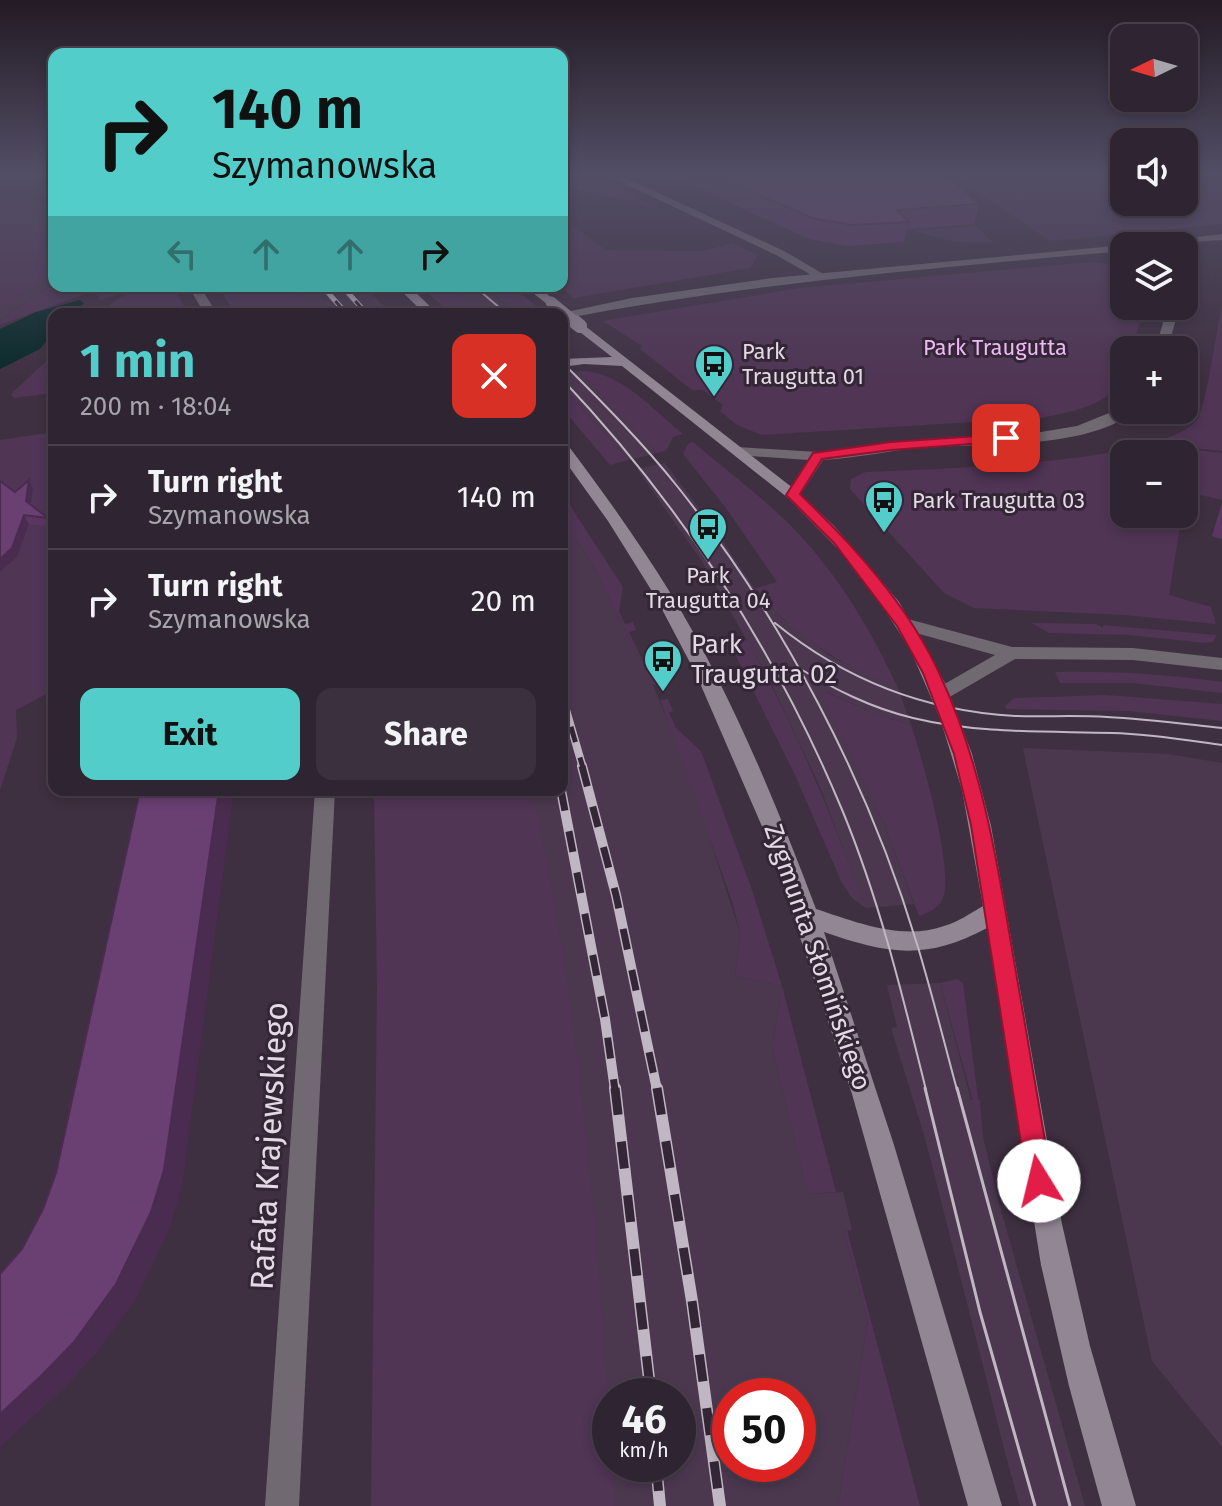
<!DOCTYPE html>
<meta charset="utf-8">
<style>
body{margin:0;font-family:"Fira Sans",sans-serif;background:#3b303d;color:#f1f3f6;height:100vh;display:flex;flex-direction:column;font-size:30px;white-space:nowrap}
*{box-sizing:border-box;margin:0}
p{font-size:26px;color:#a7a4ab}
.icon{flex:none;width:44px;height:44px;fill:none;stroke:currentColor;stroke-width:2;stroke-linecap:round;stroke-linejoin:round}
.map{position:relative;flex:1;overflow:hidden}
.panel{position:absolute;left:48px;top:308px;width:520px;height:488px;display:flex;flex-direction:column;background:#2f2431;border-radius:16px;box-shadow:0 4px 12px #0003,0 0 0 2px #4a414d}
.panel>*{flex:none}
.top-card{position:absolute;left:48px;top:48px;width:520px;height:244px;border-radius:16px;box-shadow:0 4px 12px #0003,0 0 0 2px #4a414d;background:#53cdca;color:#111;overflow:hidden}
.needle{width:52px;rotate:265deg}
.fabs{position:absolute;left:1110px;top:24px;display:grid;gap:16px}
.fabs a{display:grid;place-items:center;width:88px;height:88px;border-radius:16px;background:#2f2431;box-shadow:0 4px 12px #0003,0 0 0 2px #4a414d;font-size:40px}
.speed{position:absolute;left:592px;top:1378px;display:flex;gap:16px;font-size:40px;font-weight:700;text-align:center}
.speed>*{display:grid;place-content:center;width:104px;height:104px;border-radius:50%;background:#2f2431;box-shadow:0 4px 12px #0003,0 0 0 2px #4a414d;line-height:1}
.speed small{font-size:20px;font-weight:400}
.speed .limit{border:12px solid #d22;background:#fff;color:#111}
.pin{position:absolute;display:grid;place-items:center;width:68px;height:68px;color:#fff;margin:-34px;border-radius:16px;box-shadow:0 4px 12px #0006}
.me{position:absolute;width:88px;margin:-44px;rotate:351deg;stroke-linejoin:round;filter:drop-shadow(0 0 6px #0008)}
.turn{display:flex;align-items:center;gap:28px;height:168px;padding:0 32px;font-size:36px}
.turn .icon{width:104px;height:104px;stroke-width:2.5}
.turn b{display:block;font-size:56px;line-height:68px}
.lanes{display:flex;align-items:center;height:76px;padding:0 32px;background:#0003;justify-content:center;gap:40px;direction:ltr}
.lanes .off{opacity:.35}
.round{display:grid;place-items:center;flex:none;width:84px;height:84px;border-radius:16px;background:#3b303d}
.head{display:flex;align-items:center;justify-content:space-between;height:136px;padding:0 32px}
h1{font-size:48px;font-weight:700;line-height:60px;color:#53cdca}
.action{display:flex;gap:16px;margin-top:auto;padding:16px 32px}
.action a{flex:1;height:92px;border-radius:16px;background:#53cdca;color:#111;font-size:32px;font-weight:700;line-height:92px;text-align:center}
.action a+a{background:#3b303d;color:#f1f3f6}
ul{padding:0;list-style:none}
li{display:flex;align-items:center;gap:24px;height:104px;padding:0 32px;border-top:2px solid #4a414d}
li div{flex:1}
li b{display:block;font-size:30px}
li em{font-style:normal}
.map>svg:first-child{display:block}
.built{fill:#4b384f;fill-rule:evenodd}
.green{fill:#503555}
.water{fill:#072928}
.lines{fill:none;stroke-linecap:round;stroke-linejoin:round}
.minor{fill:#716972;fill-rule:evenodd}
.tertiary{fill:#716972;fill-rule:evenodd}
.secondary{fill:#928694;fill-rule:evenodd}
.tram-far1{stroke:#c1b6c3;stroke-width:2}
.tram{stroke:#c1b6c3;stroke-width:3}
.rail-far3-casing{stroke:#c1b6c3;stroke-width:5}
.rail-far2-casing{stroke:#c1b6c3;stroke-width:8}
.rail-far1-casing{stroke:#c1b6c3;stroke-width:10}
.rail-casing{stroke:#c1b6c3;stroke-width:12}
.rail-far3{stroke:#342637;stroke-width:3;stroke-dasharray:10;stroke-linecap:butt}
.rail-far2{stroke:#342637;stroke-width:5;stroke-dasharray:16;stroke-linecap:butt}
.rail-far1{stroke:#342637;stroke-width:7;stroke-dasharray:21;stroke-linecap:butt}
.rail{stroke:#342637;stroke-width:9;stroke-dasharray:27;stroke-linecap:butt}
.secondary-bridge-far1{stroke:#928694;stroke-width:11}
.secondary-bridge{stroke:#928694;stroke-width:14}
.wall{fill:#5b3662}
.shaded-wall{fill:#4a2c50}
.building{fill:#6a3f72;stroke:#4a2c50;stroke-width:2}
.route{fill:#e11d48;stroke:#92132f;stroke-width:2}
.labels{text-anchor:middle;stroke-width:6;stroke-linejoin:round;paint-order:stroke}
.far-park-label{font-size:22px;fill:#edb8f6;stroke:#342637}
.far-poi-label{font-size:22px;fill:#e3d9e4;stroke:#342637;text-anchor:start}
.poi-label{font-size:26px;fill:#e3d9e4;stroke:#342637;text-anchor:start}
.street-label{font-size:26px;fill:#e3d9e4;stroke:#342637}
.near-street-label{font-size:32px;fill:#e3d9e4;stroke:#342637}
</style>
<div class="map">
<svg width="1222" height="1506" viewBox="0 0 1222 1506">
<rect width="100%" height="100%" fill="#3f3041"/>
<path class="built" d="M 0,192 L 54,206 L 54,283 L 0,320 Z
M 294,286 L 364,286 L 388,310 L 388,314 L 318,314 Z
M 450,286 L 482,286 L 512,310 L 480,314 Z
M 579,371 L 626,417 L 657,453 L 629,460 L 562,386 L 562,376 Z
M 665,463 L 717,532 L 754,588 L 784,620 L 830,656 L 898,688 L 911,725 L 873,713 L 827,692 L 822,695 L 884,824 L 914,904 L 866,908 L 820,787 L 770,681 L 701,560 L 637,469 Z
M 562,517 L 596,571 L 653,685 L 688,771 L 740,933 L 735,976 L 782,986 L 772,1048 L 808,1194 L 843,1192 L 852,1230 L 844,1231 L 868,1321 L 838,1506 L 542,1506 L 479,790 L 562,790 ZM 610,1396 L 678,1396 L 678,1464 L 610,1464 ZM 730,1396 L 798,1396 L 798,1464 L 730,1464 Z
M 1023,748 L 1168,754 L 1222,763 L 1222,1447 L 1152,1361 Z
M 940,983 L 971,1100 L 980,1100 L 983,1137 L 1000,1207 L 1085,1506 L 1020,1506 L 1007,1460 L 925,1138 L 891,1028 L 897,1027 L 887,985 Z"/>
<path class="green" d="M 562,173 L 589,173 L 654,207 L 562,186 Z
M 948,173 L 1124,173 L 1124,202 L 1184,202 L 1184,173 L 1222,173 L 1222,224 L 1050,241 Z
M 0,200 L 45,211 L 32,217 L 34,218 L 54,211 L 54,273 L 0,309 Z
M 562,218 L 606,250 L 703,251 L 733,243 L 758,255 L 750,268 L 574,298 L 559,286 L 562,286 Z
M 976,226 L 994,243 L 956,242 L 914,231 Z
M 1091,262 L 1124,265 L 1124,306 L 1145,306 L 1131,350 L 1124,350 C 1124,358 1126,368 1123,376 C 1112,406 1067,413 1040,418 L 762,435 L 737,425 L 720,411 L 723,405 L 703,390 L 692,390 L 640,349 L 642,346 L 603,321 L 800,288 Z
M 54,283 L 54,286 L 173,286 L 188,314 L 98,314 L 126,293 L 100,300 L 97,295 L 88,293 L 0,325 L 0,320 Z
M 218,286 L 294,286 L 318,314 L 235,314 Z
M 420,286 L 450,286 L 480,314 L 451,314 Z
M 482,286 L 512,286 L 535,305 L 513,310 Z
M 1222,305 L 1222,451 L 1192,448 L 1184,499 L 1184,454 L 1124,454 L 1124,514 L 1182,514 L 1169,595 L 1211,607 L 1216,624 L 1125,615 L 974,608 L 944,593 L 850,489 L 851,479 L 866,472 C 925,469 1168,465 1198,418 C 1207,402 1217,327 1222,305 Z
M 54,354 L 54,393 L 14,398 L 11,394 Z
M 579,371 C 620,370 652,409 683,434 L 673,437 L 666,451 L 657,453 Z
M 562,386 L 629,460 L 610,465 L 562,408 Z
M 54,432 L 54,690 L 16,710 L 17,738 L 0,790 L 0,440 Z
M 693,442 C 727,471 764,498 795,530 C 839,576 871,630 898,688 C 842,665 792,637 756,588 L 777,582 L 726,508 L 683,454 L 688,444 Z
M 1197,450 L 1222,453 L 1222,500 L 1191,493 Z
M 562,493 L 623,587 L 619,611 L 625,624 L 633,622 L 636,630 L 629,632 L 649,674 L 657,672 L 662,683 L 653,685 L 596,571 L 562,517 Z
M 1032,623 L 1096,624 L 1103,628 L 1103,625 L 1217,635 L 1213,642 L 1205,643 L 1129,635 L 1049,633 Z
M 747,640 C 795,726 832,816 866,908 L 852,898 L 842,883 L 795,775 L 730,644 Z
M 1055,672 C 1111,671 1166,674 1222,682 L 1222,693 L 1132,683 L 1060,683 Z
M 826,692 L 873,713 L 911,725 C 922,757 954,869 943,898 C 939,908 929,913 919,916 L 884,824 L 821,695 Z
M 1106,695 L 1222,704 L 1222,721 L 1128,711 L 1006,709 L 1005,706 L 1014,698 Z
M 668,699 L 673,711 L 669,713 L 676,728 L 701,751 L 753,893 L 782,986 L 836,1192 L 808,1194 L 772,1048 L 782,986 L 735,976 L 740,933 L 732,901 L 660,700 Z
M 374,790 L 532,790 C 584,1024 600,1271 615,1506 L 371,1506 L 377,987 Z
M 957,979 L 963,983 L 983,1137 L 940,983 Z
M 847,1230 L 920,1506 L 838,1506 L 868,1321 L 844,1231 Z"/>
<path class="water" d="M 80,300 L 84,303 L 75,314 L 54,314 L 54,332 L 40,349 L 0,369 L 0,329 L 36,312 Z"/>
<g class="lines">
<path class="minor" d="M 602,173 L 615,173 L 784,251 L 825,275 L 815,277 L 776,255 Z
M 188,286 L 200,286 L 217,314 L 205,314 Z"/>
<path class="tertiary" d="M 1222,234 L 1222,240 L 1143,246 L 1148,243 Z
M 1124,245 L 1128,246 L 1124,246 L 1124,251 C 936,268 748,283 562,319 L 562,314 L 557,314 L 632,298 L 772,278 Z
M 1168,306 L 1180,306 L 1167,350 L 1155,350 Z
M 1124,407 L 1124,410 L 1135,410 C 1093,449 982,444 926,447 C 892,450 858,458 823,460 L 798,498 L 793,500 L 785,495 L 808,460 L 737,455 L 730,451 L 737,447 L 817,452 L 925,439 L 1029,434 L 1077,426 Z
M 904,618 L 1012,647 L 1133,648 L 1222,658 L 1222,670 L 1133,660 L 1015,659 L 941,702 L 934,700 L 932,695 L 934,690 L 995,655 L 898,628 L 895,624 L 898,620 Z
M 315,790 L 335,790 L 299,1506 L 265,1506 Z"/>
<path class="secondary" d="M 396,286 L 409,286 L 438,314 L 425,314 Z
M 524,286 L 537,286 L 557,302 L 547,304 Z
M 580,322 L 798,492 L 834,526 L 899,602 L 945,683 L 972,754 L 991,826 L 1062,1224 L 1090,1346 L 1136,1506 L 1102,1506 L 1069,1386 L 1041,1265 L 987,928 C 926,961 887,954 824,932 L 894,1145 L 1002,1506 L 968,1506 L 852,1094 L 767,838 L 696,674 L 655,596 L 608,521 L 562,457 L 562,443 L 567,444 C 604,493 639,542 671,594 C 731,693 775,801 816,909 C 856,922 902,941 944,926 C 958,922 971,913 983,906 L 962,790 L 940,718 L 910,649 L 872,590 L 840,551 L 788,498 L 622,366 L 584,364 L 562,367 L 562,359 L 612,357 L 576,329 L 574,326 Z"/>
<path class="tram-far1" d="M 474,286 L 507,314
M 562,362 C 602,402 642,442 677,486 C 783,619 868,781 917,944 C 932,993 944,1042 957,1090
M 562,379 C 682,506 776,651 843,812 C 880,902 903,997 926,1090
M 775,623 C 845,680 925,711 1015,716 C 1046,717 1076,715 1107,717 C 1145,719 1184,724 1222,728
M 797,667 C 834,689 871,708 913,718 C 979,734 1046,731 1113,733 C 1150,734 1186,740 1222,745"/>
<path class="tram" d="M 925,1088 L 980,1312 L 1035,1506
M 957,1088 L 1070,1506"/>
<g class="rail-far3-casing">
<path id="rail-far3" d="M 322,286 L 347,314
M 342,286 L 367,314"/>
</g>
<g class="rail-far2-casing">
<path id="rail-far2" d="M 562,696 L 583,768"/>
</g>
<g class="rail-far1-casing">
<path id="rail-far1" d="M 582,766 L 616,895 L 657,1090
M 561,790 L 605,1019 L 615,1090"/>
</g>
<g class="rail-casing">
<path id="rail" d="M 615,1088 L 651,1396
M 657,1088 L 692,1301 L 720,1506
M 656,1464 L 660,1506"/>
</g>
<use href="#rail-far3" class="rail-far3"/>
<use href="#rail-far2" class="rail-far2"/>
<use href="#rail-far1" class="rail-far1"/>
<use href="#rail" class="rail"/>
<path class="secondary-bridge-far1" d="M 551,302 L 578,324"/>
<path class="secondary-bridge" d="M 575,322 L 580,326"/>
</g>
<path class="wall" d="M 665,173 L 944,173 L 979,204 L 974,224 L 907,229 L 904,242 L 848,246 L 809,239 Z
M 29,480 L 33,489 L 31,505 L 48,518 L 53,527 L 29,524 L 17,557 L 0,572 L 0,481 L 15,492 Z
M 1222,503 L 1222,539 L 1212,536 Z"/>
<path class="shaded-wall" d="M 29,480 L 33,489 L 30,510 L 26,501 Z
M 24,515 L 29,524 L 17,557 L 0,572 L 0,559 Z
M 219,790 L 234,790 L 182,1186 L 170,1227 L 137,1297 L 97,1352 L 67,1385 L 0,1447 L 0,1414 Z"/>
<path class="building" d="M 709,173 L 944,173 L 979,204 L 897,210 L 909,222 L 852,225 L 812,218 Z
M 29,480 L 26,501 L 48,518 L 24,515 L 12,548 L 0,559 L 0,481 L 15,492 Z
M 140,790 L 219,790 L 164,1170 L 151,1212 L 116,1284 L 74,1342 L 41,1376 L 0,1414 L 0,1274 L 22,1249 L 43,1209 L 56,1173 Z"/>
<linearGradient id="sky" x2="0" y2="1"><stop stop-color="#231a24"/><stop offset="0.45" stop-color="#524e65"/><stop offset="1" stop-color="#524e65" stop-opacity="0"/></linearGradient>
<rect width="1222" height="384" fill="url(#sky)"/>
<path class="route" d="M 1006,434 L 1013,438 L 1011,441 L 891,450 L 822,459 L 800,494 C 854,546 909,606 940,675 C 981,763 996,854 1012,949 C 1025,1026 1039,1104 1052,1181 L 1048,1190 L 1039,1194 L 1030,1190 L 1027,1181 L 971,825 L 954,754 L 923,673 L 897,626 L 834,543 L 786,495 L 813,453 L 891,442 Z"/>
<defs>
<g id="bus-pin" transform="scale(2)"><path d="M0 17L-7.5 6A9.5 9.5 0 1 1 7.5 6Z" fill="#53cdca" stroke="#342637"/><path d="M-5-6H5V4H4V6H2V4H-2V6H-4V4H-5ZM-3.5-4V0h7V-4ZM-3.5 1.2v1.5H-2V1.2ZM2 1.2v1.5H3.5V1.2Z" fill="#111"/></g>
</defs>
<g fill-rule="evenodd">
<use href="#bus-pin" x="714" y="364"/>
<use href="#bus-pin" x="884" y="500"/>
<use href="#bus-pin" x="708" y="527"/>
<use href="#bus-pin" x="663" y="659"/>
</g>
<g class="labels">
<g class="far-park-label">
<text x="995" y="355">Park Traugutta</text>
</g>
<g class="far-poi-label">
<text x="742" y="359">Park<tspan x="742" dy="25">Traugutta 01</tspan></text>
<text x="912" y="508">Park Traugutta 03</text>
<text x="708" y="583" text-anchor="middle">Park<tspan x="708" dy="25">Traugutta 04</tspan></text>
</g>
<g class="poi-label">
<text x="691" y="653">Park<tspan x="691" dy="30">Traugutta 02</tspan></text>
</g>
<g class="street-label">
<text transform="translate(818 957) rotate(71)" y="9">Zygmunta Słomińskiego</text>
</g>
<g class="near-street-label">
<text transform="translate(269 1146) rotate(-87)" y="11">Rafała Krajewskiego</text>
</g>
</g>
</svg>
<div class="fabs">
<a><svg class="needle" viewBox="-14 -14 28 28"><path d="M0-13l5 13h-10z" fill="#e53935"/><path d="M0 13l5-13h-10z" fill="#a7a4ab"/></svg></a>
<a><svg class="icon" aria-label="sound" viewBox="0 0 24 24"><path d="M4 9h4l5-4v14l-5-4H4zM17 9q2 3 0 6"/></svg></a>
<a><svg class="icon" aria-label="layers" viewBox="0 0 24 24"><path d="M12 4l9 5-9 5-9-5zM3 14l9 5 9-5"/></svg></a>
<a>+</a>
<a>−</a>
</div>
<div class="speed"><div>46<small>km/h</small></div><div class="limit">50</div></div>
<div class="pin" style="left:1006px;top:438px;background:#d93025"><svg class="icon" aria-label="arrive" viewBox="0 0 24 24"><path d="M6 21V4h12l-3 4 3 4H6"/></svg></div>
<svg class="me" style="left:1039px;top:1181px" viewBox="-20 -20 40 40"><circle r="19" fill="#fff"/><path d="M0-13L10 11 0 6-10 11z" fill="#e11d48"/></svg>
<div class="top-card">
<div class="turn"><svg class="icon" aria-label="right" viewBox="0 0 24 24"><path d="M7 20v-9h11M14 6l5 5-5 5"/></svg><div><b>140 m</b>Szymanowska</div></div>
<div class="lanes"><svg class="icon off" aria-label="left" viewBox="0 0 24 24"><path d="M17 20v-9H6M10 6l-5 5 5 5"/></svg><svg class="icon off" aria-label="ahead" viewBox="0 0 24 24"><path d="M12 20V5M6 11l6-6 6 6"/></svg><svg class="icon off" aria-label="ahead" viewBox="0 0 24 24"><path d="M12 20V5M6 11l6-6 6 6"/></svg><svg class="icon" aria-label="right" viewBox="0 0 24 24"><path d="M7 20v-9h11M14 6l5 5-5 5"/></svg></div>
</div>
<section class="panel">
<div class="head"><div><h1>1 min</h1><p>200 m · 18:04</p></div><a class="round" style="background:#d93025;color:#fff"><svg class="icon" aria-label="close" viewBox="0 0 24 24"><path d="M6 6l12 12M18 6L6 18"/></svg></a></div>
<ul>
<li><svg class="icon" aria-label="right" viewBox="0 0 24 24"><path d="M7 20v-9h11M14 6l5 5-5 5"/></svg><div><b>Turn right</b><p>Szymanowska</p></div><em>140 m</em></li>
<li><svg class="icon" aria-label="right" viewBox="0 0 24 24"><path d="M7 20v-9h11M14 6l5 5-5 5"/></svg><div><b>Turn right</b><p>Szymanowska</p></div><em>20 m</em></li>
</ul>
<div class="action"><a>Exit</a><a>Share</a></div>
</section>
</div>
